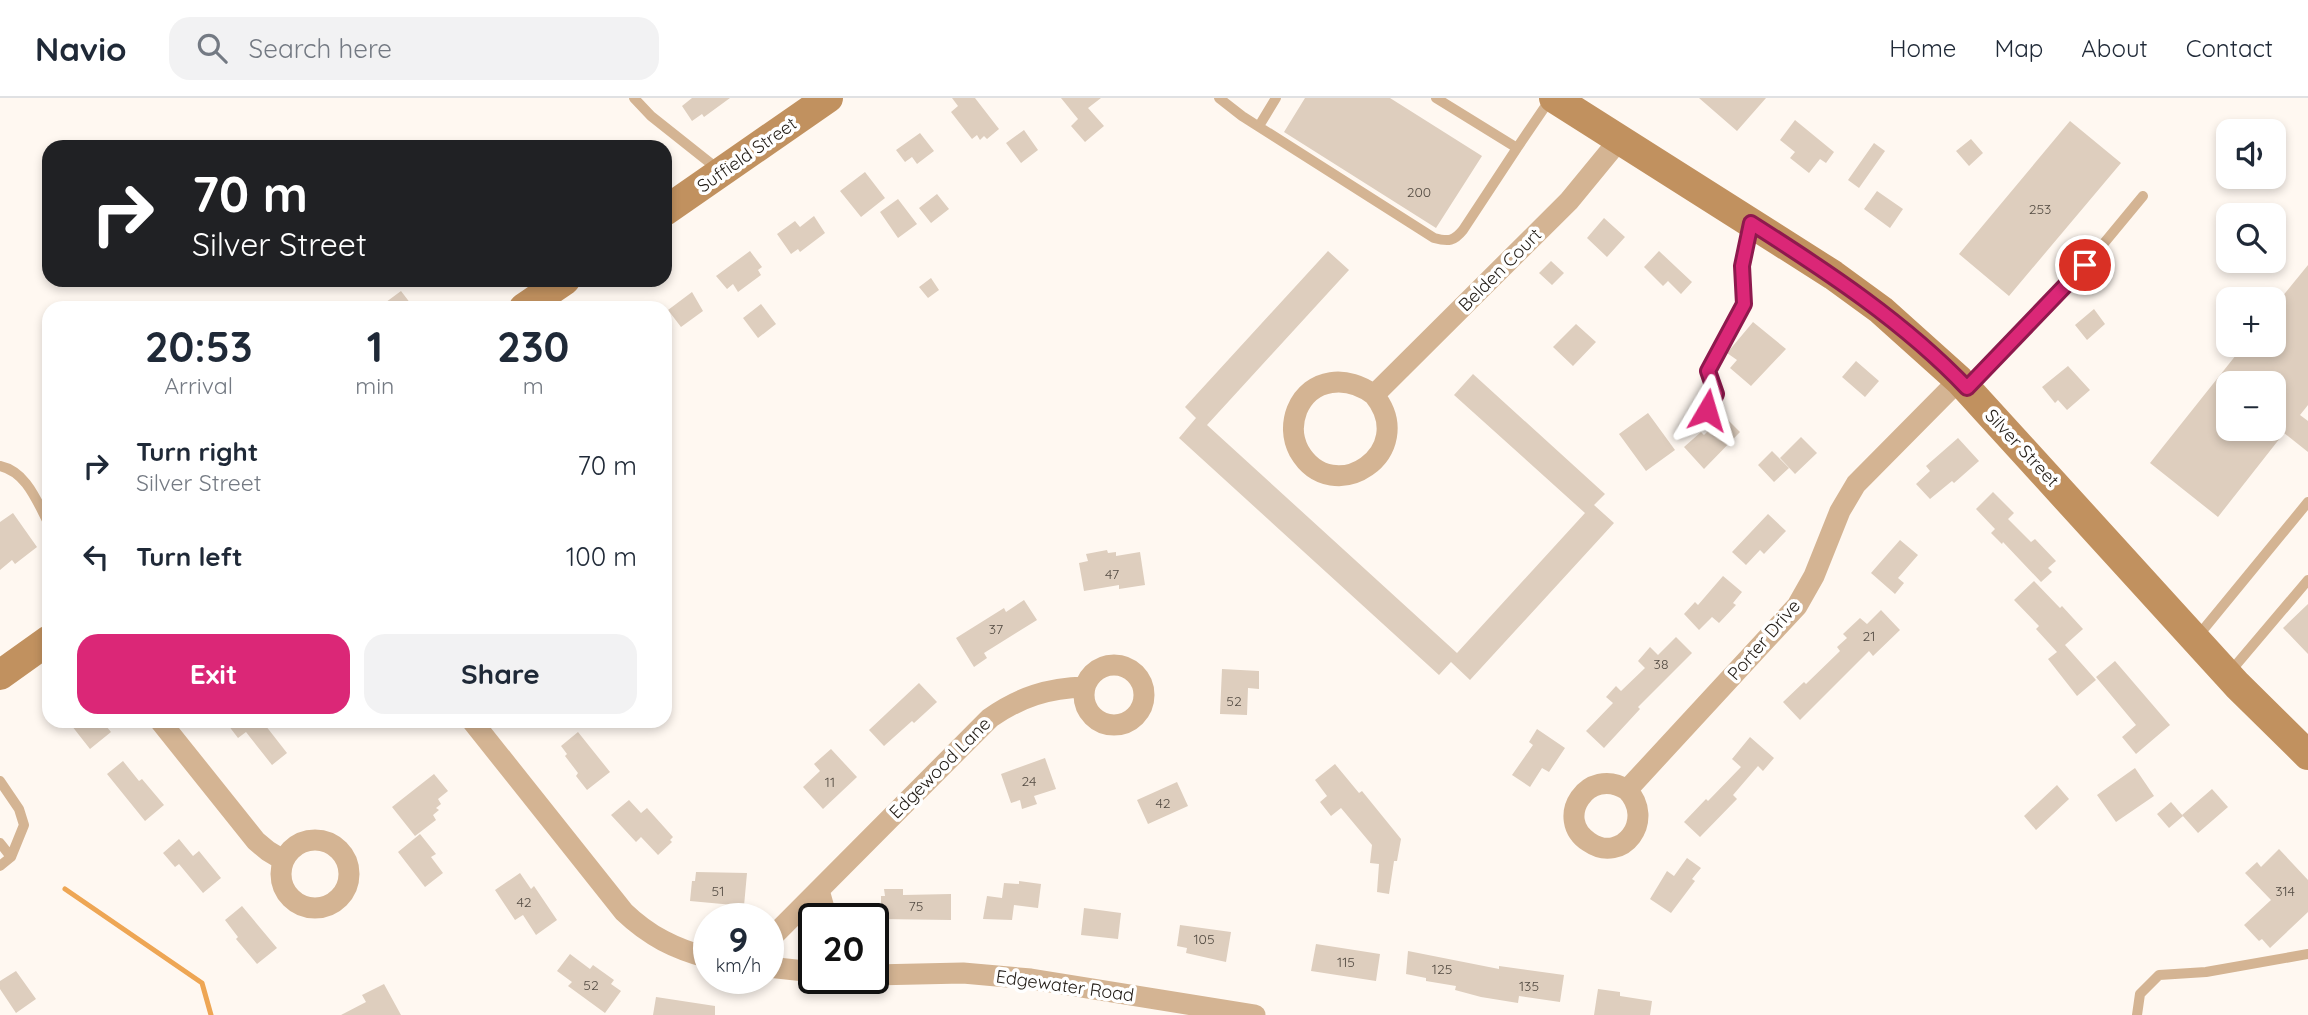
<!DOCTYPE html>
<meta charset="utf-8">
<style>
body{margin:0;font-family:Quicksand,sans-serif;background:#f2f2f3;color:#1f2937;height:100vh;display:flex;flex-direction:column;font-size:26px;white-space:nowrap}
*{box-sizing:border-box;margin:0}
p{font-size:23px;color:#747a83}
.icon{flex:none;width:38px;height:38px;fill:none;stroke:currentColor;stroke-width:2;stroke-linecap:round;stroke-linejoin:round}
.map{position:relative;flex:1;overflow:hidden}
.side{position:absolute;left:42px;top:203px;width:630px;height:427px;display:flex;flex-direction:column;background:#fff;border-radius:21px;box-shadow:0 4px 10px #0003}
.side>*{flex:none}
.guide{position:absolute;left:42px;top:42px;width:630px;height:147px;border-radius:21px;box-shadow:0 4px 10px #0003;background:#202124;color:#fff;overflow:hidden}
.tools{position:absolute;left:2216px;top:21px;display:grid;gap:14px}
.tools a{display:grid;place-items:center;width:70px;height:70px;border-radius:14px;background:#fff;box-shadow:0 4px 10px #0003;font-size:35px}
.speed{position:absolute;left:693px;top:805px;display:flex;gap:14px;font-size:35px;font-weight:700;text-align:center}
.speed>*{display:grid;place-content:center;width:91px;height:91px;border-radius:50%;background:#fff;box-shadow:0 4px 10px #0003;line-height:1}
.speed small{font-size:18px;font-weight:400}
.speed .limit{border:4px solid #111;border-radius:10px;background:#fff;color:#111}
.pin{position:absolute;display:grid;place-items:center;width:60px;height:60px;color:#fff;margin:-30px;border:4px solid #fff;border-radius:50%;box-shadow:0 2px 7px #0007}
.me{position:absolute;width:77px;margin:-38px;rotate:7deg;stroke-linejoin:round;filter:drop-shadow(0 0 5px #0008)}
.turn{display:flex;align-items:center;gap:24px;height:147px;padding:0 35px;font-size:32px}
.turn .icon{width:91px;height:91px;stroke-width:2.5}
.turn b{display:block;font-size:49px;line-height:60px}
.eta{display:flex;justify-content:space-evenly;align-items:center;height:119px;text-align:center}
.eta b{font-size:42px;font-weight:800;line-height:49px}
.cta{display:flex;gap:14px;margin-top:auto;padding:14px 35px}
.cta a{flex:1;height:80px;border-radius:21px;background:#db2777;color:#fff;font-size:28px;font-weight:800;line-height:80px;text-align:center}
.cta a+a{background:#f2f2f3;color:#1f2937}
ul{padding:0;list-style:none}
li{display:flex;align-items:center;gap:21px;height:91px;padding:0 35px}
li div{flex:1}
li b{display:block;font-size:26px}
li em{font-style:normal}
header{display:flex;align-items:center;gap:42px;box-sizing:border-box;height:98px;padding:0 35px;background:#fff;border-bottom:2px solid #e0e1e3}
header strong{font-size:33px}
nav{display:flex;gap:38px;margin-inline-start:auto;font-size:24px}
.search{width:490px;height:63px;background:#f2f2f3;display:flex;align-items:center;gap:18px;box-sizing:border-box;padding:0 24px;border-radius:21px;color:#747a83;font-size:26px}
.map>svg:first-child{display:block}
.lines{fill:none;stroke-linecap:round;stroke-linejoin:round}
.stream{stroke:#eea654;stroke-width:5}
.building{fill:#decebe;fill-rule:evenodd}
.lane{stroke:#d4b493;stroke-width:10}
.street{stroke:#d4b493;stroke-width:21}
.secondary{stroke:#c1915f;stroke-width:30}
.route-casing{stroke:#8e194d;stroke-width:18}
.route{stroke:#db2777;stroke-width:12}
.labels{text-anchor:middle;stroke-width:7;stroke-linejoin:round;paint-order:stroke}
.number-label{font-size:14px;fill:#544c43}
.street-label{font-size:18px;fill:#26201a;stroke:#fff}
</style>
<header>
<strong>Navio</strong>
<div class="search"><svg class="icon" aria-label="search" viewBox="0 0 24 24"><circle cx="10" cy="10" r="6"/><path d="M15 15l6 6"/></svg>Search here</div>
<nav><a>Home</a><a>Map</a><a>About</a><a>Contact</a></nav>
</header>
<div class="map">
<svg width="2308" height="917" viewBox="0 0 2308 917">
<rect width="100%" height="100%" fill="#fff8f1"/>
<g class="lines">
<path class="stream" d="M 65,791 L 202,885 L 211,917"/>
</g>
<path class="building" d="M 692,0 L 730,0 L 704,19 L 702,16 L 692,23 L 682,8 Z
M 952,0 L 975,0 L 999,31 L 987,41 L 984,38 L 980,42 L 977,37 L 972,41 L 951,14 L 958,8 Z
M 1061,0 L 1101,0 L 1088,10 L 1104,28 L 1085,44 L 1071,28 L 1078,21 Z
M 1305,0 L 1390,0 L 1482,58 L 1436,130 L 1284,34 Z
M 1699,0 L 1766,0 L 1737,33 Z
M 1795,22 L 1834,54 L 1826,65 L 1820,61 L 1809,75 L 1790,60 L 1795,54 L 1780,42 Z
M 2070,23 L 2121,65 L 2009,198 L 1959,156 Z
M 1024,32 L 1038,52 L 1021,65 L 1006,45 Z
M 920,35 L 934,53 L 917,66 L 912,59 L 905,64 L 896,52 Z
M 1971,41 L 1983,55 L 1969,68 L 1956,53 Z
M 1874,45 L 1885,53 L 1859,90 L 1848,82 Z
M 865,74 L 885,100 L 861,119 L 840,93 Z
M 1877,93 L 1903,111 L 1890,130 L 1864,111 Z
M 937,96 L 949,111 L 931,125 L 919,110 Z
M 898,101 L 917,126 L 898,140 L 880,114 Z
M 814,118 L 825,135 L 800,154 L 798,151 L 791,156 L 777,136 L 795,123 L 800,129 Z
M 1604,120 L 1625,139 L 1607,159 L 1587,140 Z
M 750,153 L 762,169 L 758,172 L 761,177 L 738,194 L 733,186 L 727,191 L 716,178 Z
M 1328,153 L 1349,172 L 1207,327 L 1457,555 L 1585,415 L 1454,297 L 1473,276 L 1605,396 L 1594,407 L 1614,425 L 1470,582 L 1451,564 L 1439,577 L 1179,340 L 1196,320 L 1185,309 Z
M 1659,153 L 1692,184 L 1681,196 L 1668,183 L 1663,188 L 1644,169 Z
M 1551,163 L 1564,175 L 1552,187 L 1539,175 Z
M 2308,167 L 2308,307 L 2300,317 L 2308,323 L 2308,354 L 2284,335 L 2218,419 L 2150,365 L 2244,247 L 2273,247 L 2273,210 ZM 2228,285 L 2273,285 L 2273,331 L 2228,331 Z
M 931,180 L 939,192 L 928,200 L 919,189 Z
M 401,193 L 414,210 L 378,210 Z
M 692,194 L 703,213 L 681,229 L 668,212 Z
M 761,206 L 776,226 L 758,240 L 743,220 Z
M 2094,211 L 2105,226 L 2087,242 L 2075,227 Z
M 1753,224 L 1786,251 L 1751,288 L 1730,270 L 1737,262 L 1727,255 Z
M 1576,226 L 1596,244 L 1573,268 L 1553,249 Z
M 1856,263 L 1879,283 L 1865,299 L 1842,279 Z
M 2068,268 L 2090,292 L 2067,312 L 2058,302 L 2055,305 L 2042,289 Z
M 1648,315 L 1675,352 L 1646,373 L 1619,336 Z
M 1727,321 L 1740,334 L 1704,371 L 1684,349 L 1701,334 L 1704,337 L 1708,333 L 1711,336 Z
M 1801,339 L 1817,355 L 1795,376 L 1780,360 Z
M 1958,340 L 1979,363 L 1954,385 L 1952,383 L 1930,401 L 1916,386 L 1930,373 L 1926,368 Z
M 1772,353 L 1789,370 L 1774,384 L 1758,367 Z
M 1993,394 L 2014,415 L 2008,421 L 2031,444 L 2035,441 L 2056,463 L 2048,470 L 2052,474 L 2041,484 L 2003,444 L 2002,446 L 1991,435 L 1995,431 L 1976,411 Z
M 13,415 L 37,449 L 15,466 L 12,462 L 0,472 L 0,424 Z
M 1768,416 L 1786,433 L 1764,456 L 1760,452 L 1746,467 L 1732,454 Z
M 1900,442 L 1918,457 L 1898,480 L 1904,485 L 1895,496 L 1871,475 Z
M 1107,452 L 1108,455 L 1116,454 L 1116,458 L 1140,454 L 1145,487 L 1119,491 L 1119,487 L 1084,493 L 1079,465 L 1088,463 L 1086,456 Z
M 1723,478 L 1742,494 L 1733,505 L 1736,507 L 1719,525 L 1712,519 L 1699,532 L 1684,516 L 1695,504 L 1698,507 Z
M 2034,483 L 2060,510 L 2062,508 L 2083,531 L 2065,547 L 2096,582 L 2077,598 L 2048,561 L 2057,554 L 2036,531 L 2039,528 L 2014,502 Z
M 1024,502 L 1037,522 L 984,555 L 987,560 L 974,569 L 956,540 L 1004,510 L 1006,514 Z
M 2308,506 L 2308,556 L 2283,530 Z
M 1881,512 L 1900,532 L 1873,558 L 1869,553 L 1800,622 L 1783,604 L 1804,584 L 1806,586 L 1840,553 L 1837,549 L 1847,540 L 1843,536 L 1860,520 L 1867,526 Z
M 1676,539 L 1692,555 L 1638,609 L 1640,611 L 1604,650 L 1586,633 L 1613,605 L 1606,599 L 1616,588 L 1621,593 L 1645,570 L 1638,563 L 1650,549 L 1658,557 Z
M 2115,563 L 2170,627 L 2136,656 L 2122,639 L 2136,627 L 2096,579 Z
M 1222,571 L 1259,573 L 1259,591 L 1248,590 L 1247,617 L 1220,616 Z
M 919,585 L 937,604 L 914,625 L 912,623 L 884,648 L 869,632 Z
M 68,623 L 102,623 L 111,634 L 90,651 Z
M 225,623 L 262,623 L 287,655 L 272,667 L 246,634 L 238,640 Z
M 1537,631 L 1565,650 L 1549,674 L 1542,670 L 1530,689 L 1512,677 L 1533,647 L 1529,644 Z
M 578,634 L 610,674 L 587,692 L 576,678 L 578,675 L 565,658 L 567,656 L 561,648 Z
M 1750,639 L 1774,660 L 1763,673 L 1758,668 L 1733,697 L 1737,701 L 1700,739 L 1684,724 L 1706,701 L 1708,703 L 1741,669 L 1732,661 Z
M 831,651 L 857,679 L 823,711 L 803,689 L 820,673 L 814,666 Z
M 1045,660 L 1056,691 L 1034,698 L 1037,706 L 1022,711 L 1020,702 L 1011,705 L 1001,676 Z
M 123,663 L 139,683 L 142,681 L 164,707 L 145,723 L 107,676 Z
M 1335,666 L 1359,695 L 1362,693 L 1401,741 L 1397,763 L 1394,763 L 1389,796 L 1377,794 L 1379,766 L 1370,765 L 1372,747 L 1341,710 L 1331,718 L 1320,704 L 1327,698 L 1315,682 Z
M 2135,670 L 2154,698 L 2116,724 L 2097,697 Z
M 434,676 L 448,693 L 438,701 L 441,706 L 436,710 L 439,712 L 433,717 L 436,722 L 415,738 L 392,709 Z
M 1177,684 L 1188,708 L 1148,726 L 1137,702 Z
M 2057,687 L 2069,701 L 2036,732 L 2024,718 Z
M 2212,691 L 2228,709 L 2198,735 L 2182,717 Z
M 629,702 L 641,715 L 647,710 L 673,739 L 670,742 L 672,744 L 658,757 L 641,739 L 636,744 L 611,717 Z
M 2171,704 L 2183,718 L 2169,730 L 2157,716 Z
M 420,736 L 436,756 L 431,759 L 443,775 L 425,789 L 398,754 Z
M 179,741 L 193,758 L 199,753 L 221,780 L 203,795 L 179,766 L 175,769 L 163,755 Z
M 2279,751 L 2308,782 L 2308,814 L 2270,850 L 2262,841 L 2259,843 L 2244,827 L 2271,802 L 2245,775 L 2257,764 L 2261,769 Z
M 1687,760 L 1701,770 L 1692,781 L 1695,783 L 1671,815 L 1650,801 L 1667,773 L 1674,778 Z
M 696,774 L 747,775 L 744,808 L 690,803 L 692,783 L 695,783 Z
M 520,775 L 531,791 L 534,788 L 557,822 L 536,837 L 523,817 L 515,822 L 495,792 Z
M 1019,783 L 1041,786 L 1038,810 L 1014,807 L 1012,822 L 983,821 L 987,798 L 1002,800 L 1004,785 L 1019,786 Z
M 884,791 L 903,791 L 903,797 L 951,796 L 951,822 L 881,821 L 881,798 L 885,798 Z
M 242,808 L 277,850 L 257,866 L 236,841 L 238,839 L 225,822 Z
M 1084,810 L 1121,815 L 1118,841 L 1081,837 Z
M 1180,827 L 1231,834 L 1226,864 L 1186,855 L 1187,850 L 1177,848 Z
M 1316,846 L 1380,856 L 1376,883 L 1311,873 Z
M 1408,853 L 1499,871 L 1499,868 L 1564,877 L 1560,904 L 1519,898 L 1518,905 L 1481,899 L 1455,892 L 1456,888 L 1426,883 L 1426,880 L 1406,876 Z
M 570,856 L 590,871 L 593,867 L 614,882 L 611,886 L 621,893 L 605,915 L 568,888 L 572,884 L 557,873 Z
M 16,873 L 36,901 L 16,915 L 0,891 L 0,883 Z
M 384,886 L 401,917 L 341,917 L 366,904 L 362,897 Z
M 1598,891 L 1620,894 L 1620,898 L 1652,903 L 1650,917 L 1594,917 Z
M 656,899 L 715,908 L 715,917 L 653,917 Z"/>
<g class="lines">
<path class="lane" d="M 634,0 L 651,18 L 719,72
M 1219,0 L 1242,18 L 1434,140 C 1449,144 1454,143 1463,132 L 1517,50
M 1436,0 L 1517,50 L 1551,0
M 1259,28 L 1276,0
M 1969,288 L 2071,185 L 2143,98
M 1697,328 L 1716,297 L 1708,273 L 1744,207 L 1742,168 L 1751,128
M 0,368 C 27,374 37,404 49,426
M 2198,538 L 2308,404
M 2230,574 L 2308,482
M 0,683 L 19,711 L 24,727 L 11,759 L 0,768
M 0,745 L 11,759
M 2137,917 L 2140,896 L 2159,877 L 2206,874 L 2308,856"/>
<path class="street" d="M 1374,297 C 1420,354 1333,412 1299,353 C 1292,340 1292,325 1297,312 C 1311,279 1348,277 1374,297 L 1569,103 L 1620,41
M1084 597a30 30 0 1 1 60 0a30 30 0 1 1-60 0Z
M 160,623 L 256,743 L 268,753 L 283,762
M 472,623 L 624,814 C 649,838 675,851 709,860
M 1627,692 C 1656,722 1622,767 1589,744 C 1553,721 1588,667 1627,692 L 1797,508 L 1814,478 L 1840,413 L 1856,386 L 1959,282
M281 776a34 34 0 1 1 68 0a34 34 0 1 1-68 0Z
M 819,792 L 827,821
M 768,843 L 990,620 C 1020,599 1048,590 1085,589
M 768,869 L 814,874
M 873,877 L 963,875 L 1031,881 L 1255,917"/>
<path class="secondary" d="M 1554,0 L 1833,177 L 1881,212 L 1959,282 L 2237,587 L 2308,657
M 665,113 L 828,0
M 524,210 L 565,182
M 0,577 L 49,542"/>
</g>
<g class="lines">
<g class="route-casing">
<path id="route" d="M 1707,312 L 1716,296 L 1708,273 L 1744,206 L 1742,168 L 1751,125 C 1828,174 1904,224 1967,290 L 2085,167"/>
</g>
<use href="#route" class="route"/>
</g>
<g class="labels">
<g class="number-label">
<text x="1419" y="99">200</text>
<text x="2040" y="116">253</text>
<text x="1112" y="481">47</text>
<text x="996" y="536">37</text>
<text x="1869" y="543">21</text>
<text x="1661" y="571">38</text>
<text x="1234" y="608">52</text>
<text x="1029" y="688">24</text>
<text x="830" y="689">11</text>
<text x="1163" y="710">42</text>
<text x="718" y="798">51</text>
<text x="2285" y="798">314</text>
<text x="524" y="809">42</text>
<text x="916" y="813">75</text>
<text x="1204" y="846">105</text>
<text x="1346" y="869">115</text>
<text x="1442" y="876">125</text>
<text x="591" y="892">52</text>
<text x="1529" y="893">135</text>
</g>
<g class="street-label">
<text transform="translate(747 57) rotate(-35)" y="6">Suffield Street</text>
<text transform="translate(1500 172) rotate(-45)" y="6">Belden Court</text>
<text transform="translate(2022 350) rotate(47)" y="6">Silver Street</text>
<text transform="translate(1764 542) rotate(-49)" y="6">Porter Drive</text>
<text transform="translate(940 670) rotate(-45)" y="6">Edgewood Lane</text>
<text transform="translate(1065 888) rotate(8)" y="6">Edgewater Road</text>
</g>
</g>
</svg>
<div class="tools">
<a><svg class="icon" aria-label="sound" viewBox="0 0 24 24"><path d="M4 9h4l5-4v14l-5-4H4zM17 9q2 3 0 6"/></svg></a>
<a><svg class="icon" aria-label="search" viewBox="0 0 24 24"><circle cx="10" cy="10" r="6"/><path d="M15 15l6 6"/></svg></a>
<a>+</a>
<a>−</a>
</div>
<div class="speed"><div>9<small>km/h</small></div><div class="limit">20</div></div>
<div class="pin" style="left:2085px;top:167px;background:#d93025"><svg class="icon" aria-label="arrive" viewBox="0 0 24 24"><path d="M6 21V4h12l-3 4 3 4H6"/></svg></div>
<svg class="me" style="left:1707px;top:312px" viewBox="-20 -20 40 40"><path d="M0-17L14 15 0 8-14 15z" fill="#db2777" stroke="#fff" stroke-width="4"/></svg>
<div class="guide">
<div class="turn"><svg class="icon" aria-label="right" viewBox="0 0 24 24"><path d="M7 20v-9h11M14 6l5 5-5 5"/></svg><div><b>70 m</b>Silver Street</div></div>
</div>
<section class="side">
<div class="eta">
<div><b>20:53</b><p>Arrival</p></div>
<div><b>1</b><p>min</p></div>
<div><b>230</b><p>m</p></div>
</div>
<ul>
<li><svg class="icon" aria-label="right" viewBox="0 0 24 24"><path d="M7 20v-9h11M14 6l5 5-5 5"/></svg><div><b>Turn right</b><p>Silver Street</p></div><em>70 m</em></li>
<li><svg class="icon" aria-label="left" viewBox="0 0 24 24"><path d="M17 20v-9H6M10 6l-5 5 5 5"/></svg><div><b>Turn left</b></div><em>100 m</em></li>
</ul>
<div class="cta"><a>Exit</a><a>Share</a></div>
</section>
</div>
